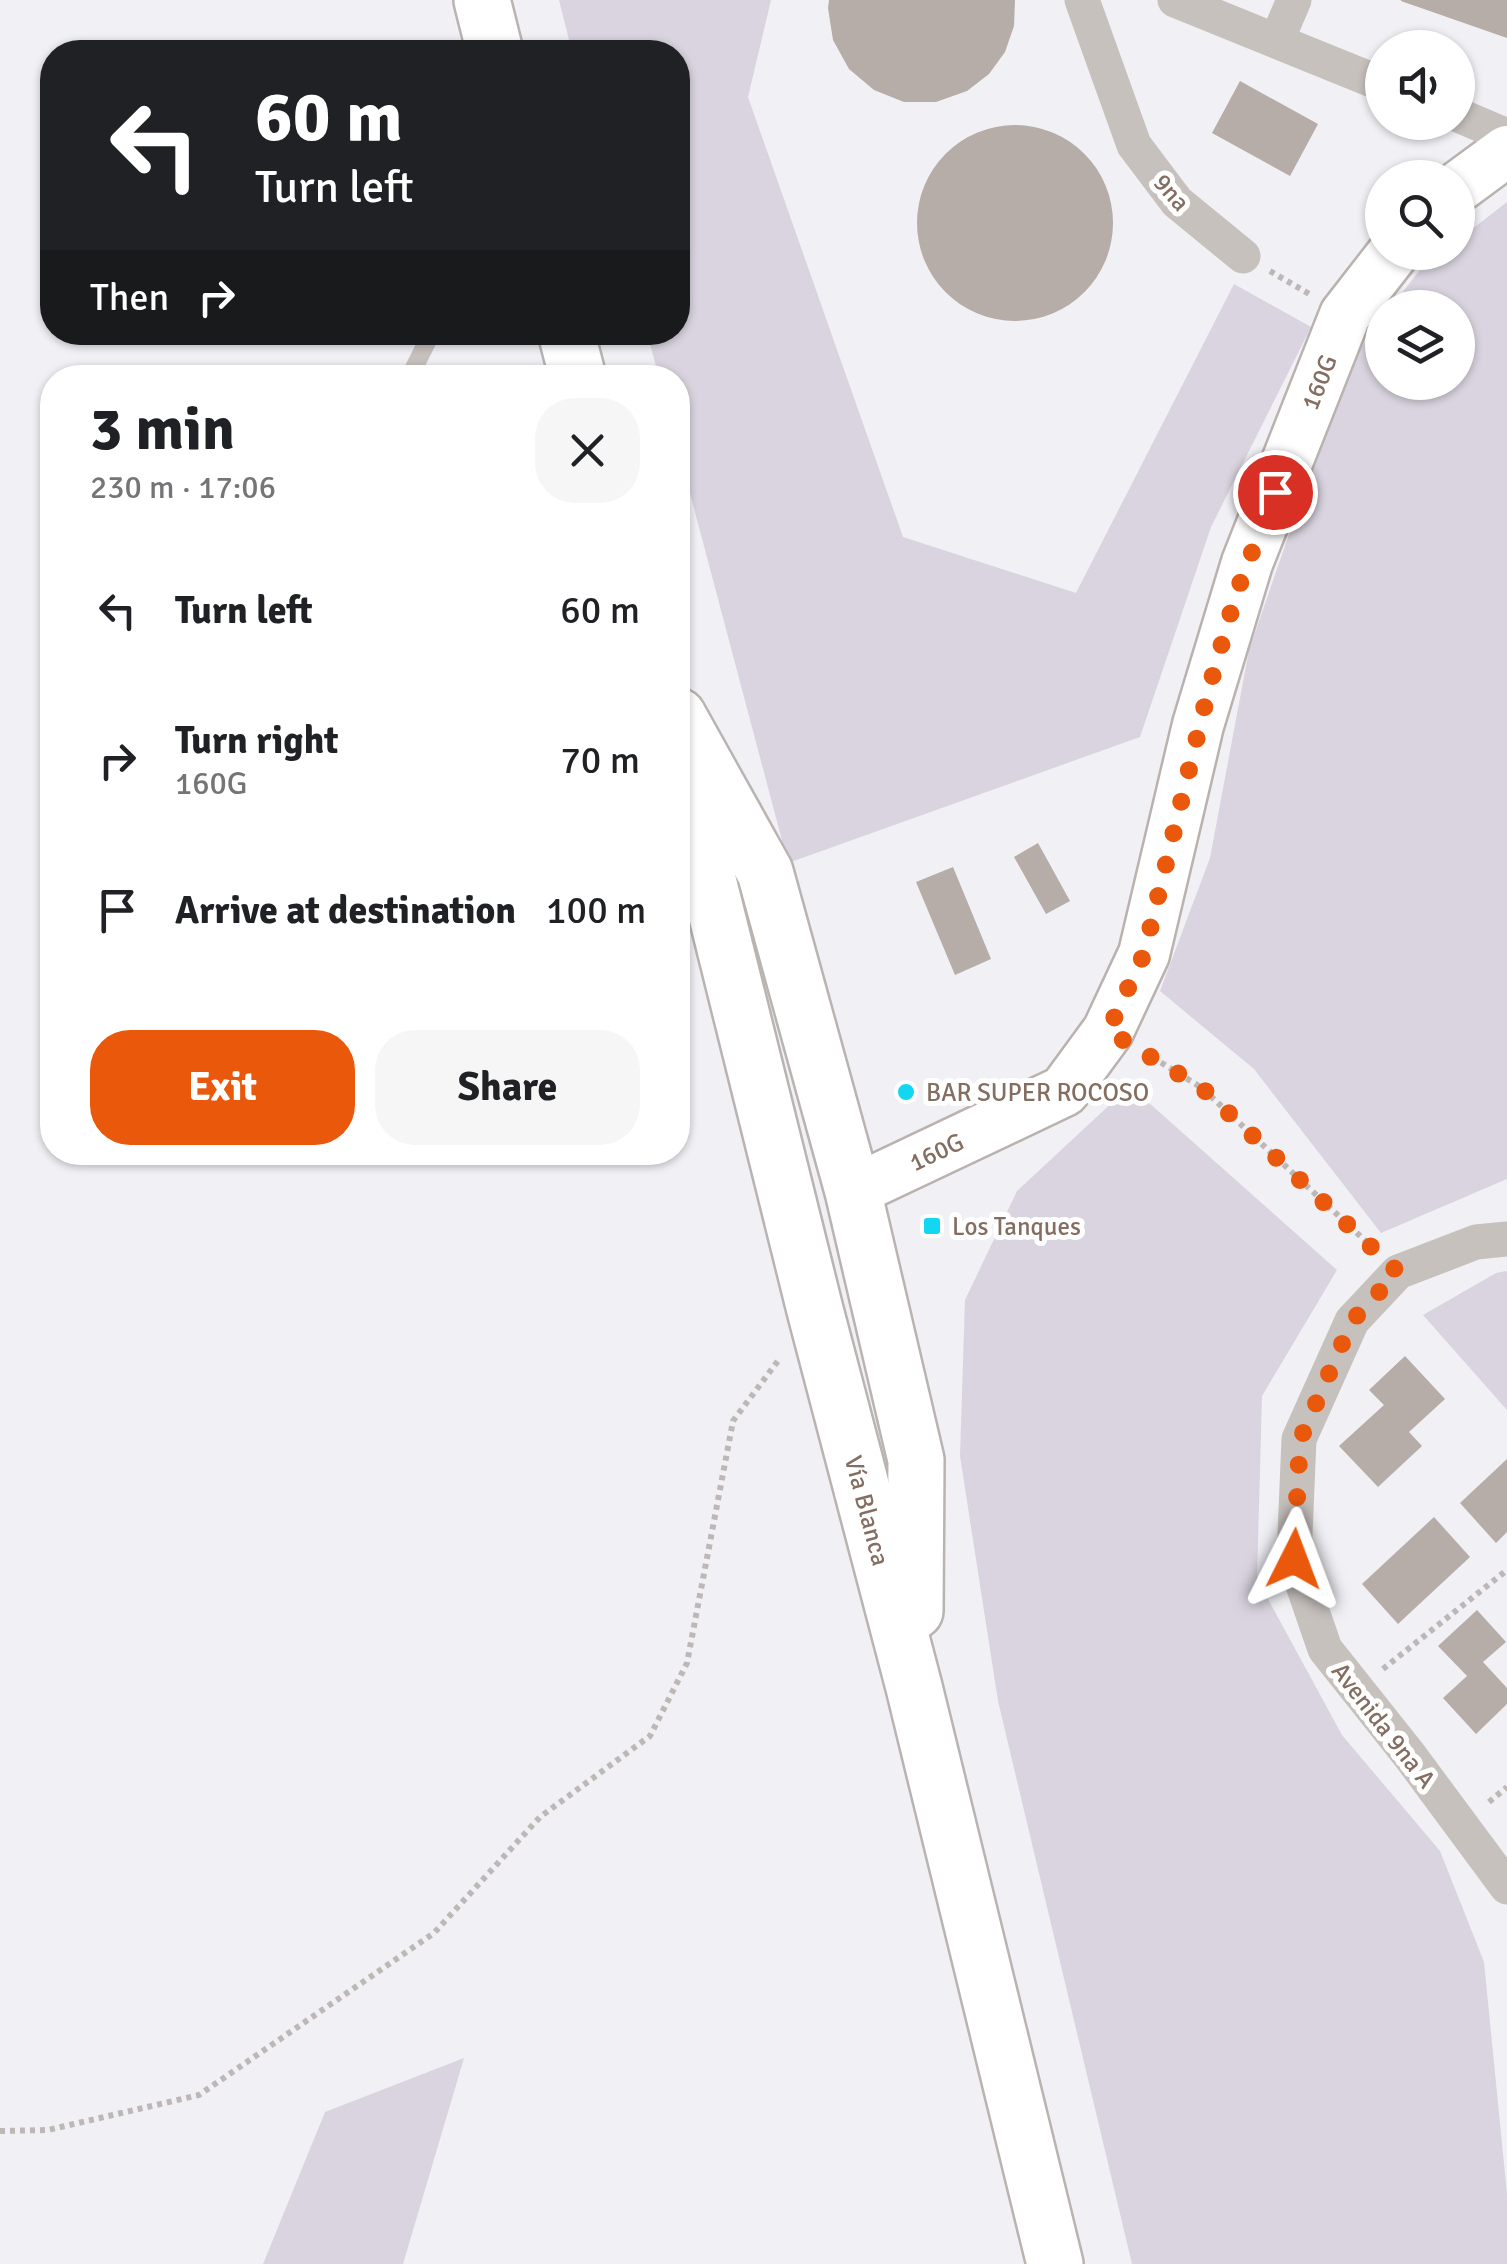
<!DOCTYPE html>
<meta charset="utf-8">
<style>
body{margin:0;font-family:Signika,sans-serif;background:#f6f6f6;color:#202124;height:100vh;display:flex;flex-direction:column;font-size:38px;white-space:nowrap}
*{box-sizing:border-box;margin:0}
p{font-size:32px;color:#757577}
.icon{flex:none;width:55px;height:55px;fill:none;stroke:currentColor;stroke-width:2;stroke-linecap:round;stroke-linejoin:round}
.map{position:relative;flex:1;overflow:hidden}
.sheet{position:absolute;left:40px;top:365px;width:650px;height:800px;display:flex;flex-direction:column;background:#fff;border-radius:40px;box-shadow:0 2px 8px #0004}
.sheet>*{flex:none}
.guide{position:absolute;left:40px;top:40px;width:650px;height:305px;border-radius:40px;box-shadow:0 2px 8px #0004;background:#202124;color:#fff;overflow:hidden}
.fabs{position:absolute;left:1365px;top:30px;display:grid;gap:20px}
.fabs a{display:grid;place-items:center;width:110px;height:110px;border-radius:50%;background:#fff;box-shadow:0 2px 8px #0004;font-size:50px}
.pin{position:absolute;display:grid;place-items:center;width:85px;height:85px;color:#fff;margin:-42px;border:5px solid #fff;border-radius:50%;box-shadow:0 2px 10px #0007}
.me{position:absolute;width:110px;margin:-55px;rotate:3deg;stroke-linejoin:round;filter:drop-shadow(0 0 8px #0008)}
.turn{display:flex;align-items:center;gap:35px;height:210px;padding:0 50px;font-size:45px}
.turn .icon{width:130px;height:130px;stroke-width:2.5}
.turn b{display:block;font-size:70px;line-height:85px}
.then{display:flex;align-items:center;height:95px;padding:0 50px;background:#0003;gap:20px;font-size:38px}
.round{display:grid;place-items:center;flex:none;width:105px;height:105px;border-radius:40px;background:#f6f6f6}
.overview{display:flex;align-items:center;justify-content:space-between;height:170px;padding:0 50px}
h1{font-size:60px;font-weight:800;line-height:75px}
.button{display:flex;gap:20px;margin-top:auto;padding:20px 50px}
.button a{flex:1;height:115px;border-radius:40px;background:#ea580c;color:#fff;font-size:40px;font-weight:800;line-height:115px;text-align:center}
.button a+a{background:#f6f6f6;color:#202124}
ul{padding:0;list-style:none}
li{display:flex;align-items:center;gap:30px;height:150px;padding:0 50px}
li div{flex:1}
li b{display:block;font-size:38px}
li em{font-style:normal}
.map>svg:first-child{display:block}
.green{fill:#d9d4df}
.building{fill:#b6aca8}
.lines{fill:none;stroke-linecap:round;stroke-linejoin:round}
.secondary-casing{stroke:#bab2ae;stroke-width:55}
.highway-casing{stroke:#b9b4b1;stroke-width:60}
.path{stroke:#bdb8b6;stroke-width:6;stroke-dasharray:5 5;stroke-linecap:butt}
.lane{stroke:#c7c1be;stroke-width:18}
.street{stroke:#c7c1be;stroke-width:35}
.secondary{stroke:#fff;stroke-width:50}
.highway{stroke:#fff;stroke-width:55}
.route{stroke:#ea580c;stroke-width:18;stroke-dasharray:0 32.4}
.poi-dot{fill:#13d6f1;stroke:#fff;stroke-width:4}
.labels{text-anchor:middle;stroke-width:10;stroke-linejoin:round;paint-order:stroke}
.street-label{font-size:25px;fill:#846d61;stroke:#fff}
.poi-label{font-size:25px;fill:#846d61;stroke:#fff;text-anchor:start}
</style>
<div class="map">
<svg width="1507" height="2264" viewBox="0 0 1507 2264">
<rect width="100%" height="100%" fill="#f0f0f5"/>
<path class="green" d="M 559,0 L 771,0 L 748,97 L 903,537 L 1076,593 L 1234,284 L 1311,327 L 1211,527 L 1140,737 L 788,863 L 678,448 L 678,378 L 659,377 L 647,333 L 678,332 L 678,52 L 572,52 Z
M 1507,202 L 1507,1179 L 1381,1233 L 1254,1069 L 1160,991 L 1210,858 L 1249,650 L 1314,462 L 1357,353 L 1382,319 L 1382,382 L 1458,382 L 1458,308 L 1391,307 L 1423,266 L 1441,253 L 1458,252 L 1458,240 Z
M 1130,1086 L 1337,1270 L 1262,1396 L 1257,1579 L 1342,1735 L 1440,1851 L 1484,1962 L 1507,2194 L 1507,2264 L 1132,2264 L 998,1701 L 960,1456 L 965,1300 L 1017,1191 Z
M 1507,1271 L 1507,1410 L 1423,1315 L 1496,1273 Z
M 464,2058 L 403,2264 L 263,2264 L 325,2112 Z"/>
<path class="building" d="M 829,0 L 1015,0 L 1014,26 L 1005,52 L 989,74 L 967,91 L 936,102 L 904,102 L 874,90 L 849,69 L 833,40 L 828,8 Z
M 1401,0 L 1507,0 L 1507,38 L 1401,1 Z
M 1240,81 L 1318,124 L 1290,176 L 1212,133 Z
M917 223a98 98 0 1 1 196 0a98 98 0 1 1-196 0Z
M 1038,843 L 1070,901 L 1046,914 L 1014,857 Z
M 953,867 L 991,959 L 955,975 L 916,882 Z
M 1405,1356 L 1445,1399 L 1409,1432 L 1422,1446 L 1378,1487 L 1339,1446 L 1384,1405 L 1369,1390 Z
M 1507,1459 L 1507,1532 L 1496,1543 L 1460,1503 Z
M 1434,1517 L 1470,1557 L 1398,1624 L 1362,1584 Z
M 1477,1610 L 1506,1642 L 1483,1662 L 1507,1688 L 1507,1704 L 1476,1734 L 1443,1698 L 1467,1676 L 1438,1646 Z"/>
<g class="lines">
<g class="secondary-casing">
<g id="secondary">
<path d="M 1458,187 L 1507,151"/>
<path id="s1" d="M 853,1191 L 1064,1091 L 1108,1031 L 1144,954 L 1198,725 L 1247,563 L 1345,315 L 1394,252"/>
</g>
</g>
<g class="highway-casing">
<g id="highway">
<path d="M 482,0 L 495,52"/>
<path d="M 566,332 L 578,378"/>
<path d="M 678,716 L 765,872 L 853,1191 L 916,1460 L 915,1611"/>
<path id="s2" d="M 678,759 L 815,1310 L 914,1687 L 1055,2264"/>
</g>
</g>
<path class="path" d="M 1270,271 L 1311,295
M 1144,1052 L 1202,1088 L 1373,1248
M 1383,1669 L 1507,1570
M 1489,1802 L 1507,1787
M 0,2131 L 48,2130 L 199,2095 L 434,1933 L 540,1817 L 650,1736 L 687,1663 L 733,1421 L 780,1358"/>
<path class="lane" d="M 409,378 L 432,332"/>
<path class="street" d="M 1082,0 L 1134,145 L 1177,202 L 1243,256
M 1175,0 L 1382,84
M 1277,40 L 1294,0
M 1458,115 L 1507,136
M 1507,1239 L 1476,1242 L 1398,1272 L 1352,1321 L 1299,1439 L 1294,1559 L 1325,1649 L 1410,1756 L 1507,1887"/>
<use href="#secondary" class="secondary"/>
<use href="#highway" class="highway"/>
</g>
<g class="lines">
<path class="route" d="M 1275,492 L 1236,594 L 1208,692 L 1144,954 L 1108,1031 L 1202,1088 L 1398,1272 L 1352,1321 L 1300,1440 L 1294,1559"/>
</g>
<g class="poi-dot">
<circle cx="906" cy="1092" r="10"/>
<rect x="922" y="1216" width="20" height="20" rx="5"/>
</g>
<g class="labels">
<g class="street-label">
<text transform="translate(1172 192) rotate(49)" y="9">9na</text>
<text dy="9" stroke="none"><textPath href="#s1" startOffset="992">160G</textPath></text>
<text dy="9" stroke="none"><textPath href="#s1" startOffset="92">160G</textPath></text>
<text dy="9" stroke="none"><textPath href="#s2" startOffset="775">Vía Blanca</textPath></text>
<text transform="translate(1384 1725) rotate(52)" y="9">Avenida 9na A</text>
</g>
<g class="poi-label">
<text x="926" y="1101">BAR SUPER ROCOSO</text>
<text x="952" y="1235">Los Tanques</text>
</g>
</g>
</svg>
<div class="fabs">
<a><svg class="icon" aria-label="sound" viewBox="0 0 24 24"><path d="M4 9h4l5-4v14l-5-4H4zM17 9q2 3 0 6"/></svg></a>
<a><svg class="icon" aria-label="search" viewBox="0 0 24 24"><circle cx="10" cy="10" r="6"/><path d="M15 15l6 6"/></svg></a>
<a><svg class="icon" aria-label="layers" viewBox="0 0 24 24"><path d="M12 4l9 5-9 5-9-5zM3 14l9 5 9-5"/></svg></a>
</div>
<div class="pin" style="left:1275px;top:492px;background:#d93025"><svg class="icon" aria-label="arrive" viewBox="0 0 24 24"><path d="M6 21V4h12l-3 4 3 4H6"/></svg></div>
<svg class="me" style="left:1294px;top:1559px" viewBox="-20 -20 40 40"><path d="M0-17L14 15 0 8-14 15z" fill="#ea580c" stroke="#fff" stroke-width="4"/></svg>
<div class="guide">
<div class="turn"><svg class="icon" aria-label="left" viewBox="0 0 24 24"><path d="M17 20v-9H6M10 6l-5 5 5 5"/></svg><div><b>60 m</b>Turn left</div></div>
<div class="then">Then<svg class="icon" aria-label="right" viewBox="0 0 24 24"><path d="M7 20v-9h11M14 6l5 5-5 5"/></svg></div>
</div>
<section class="sheet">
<div class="overview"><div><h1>3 min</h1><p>230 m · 17:06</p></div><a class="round"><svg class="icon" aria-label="close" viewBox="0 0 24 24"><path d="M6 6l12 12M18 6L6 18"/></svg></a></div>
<ul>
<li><svg class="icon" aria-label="left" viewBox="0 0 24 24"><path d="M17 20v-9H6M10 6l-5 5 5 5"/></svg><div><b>Turn left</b></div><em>60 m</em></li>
<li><svg class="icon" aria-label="right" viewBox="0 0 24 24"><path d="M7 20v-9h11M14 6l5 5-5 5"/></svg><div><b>Turn right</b><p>160G</p></div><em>70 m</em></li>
<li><svg class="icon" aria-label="arrive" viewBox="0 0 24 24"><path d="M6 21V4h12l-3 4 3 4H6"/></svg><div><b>Arrive at destination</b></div><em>100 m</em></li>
</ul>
<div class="button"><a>Exit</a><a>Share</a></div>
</section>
</div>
